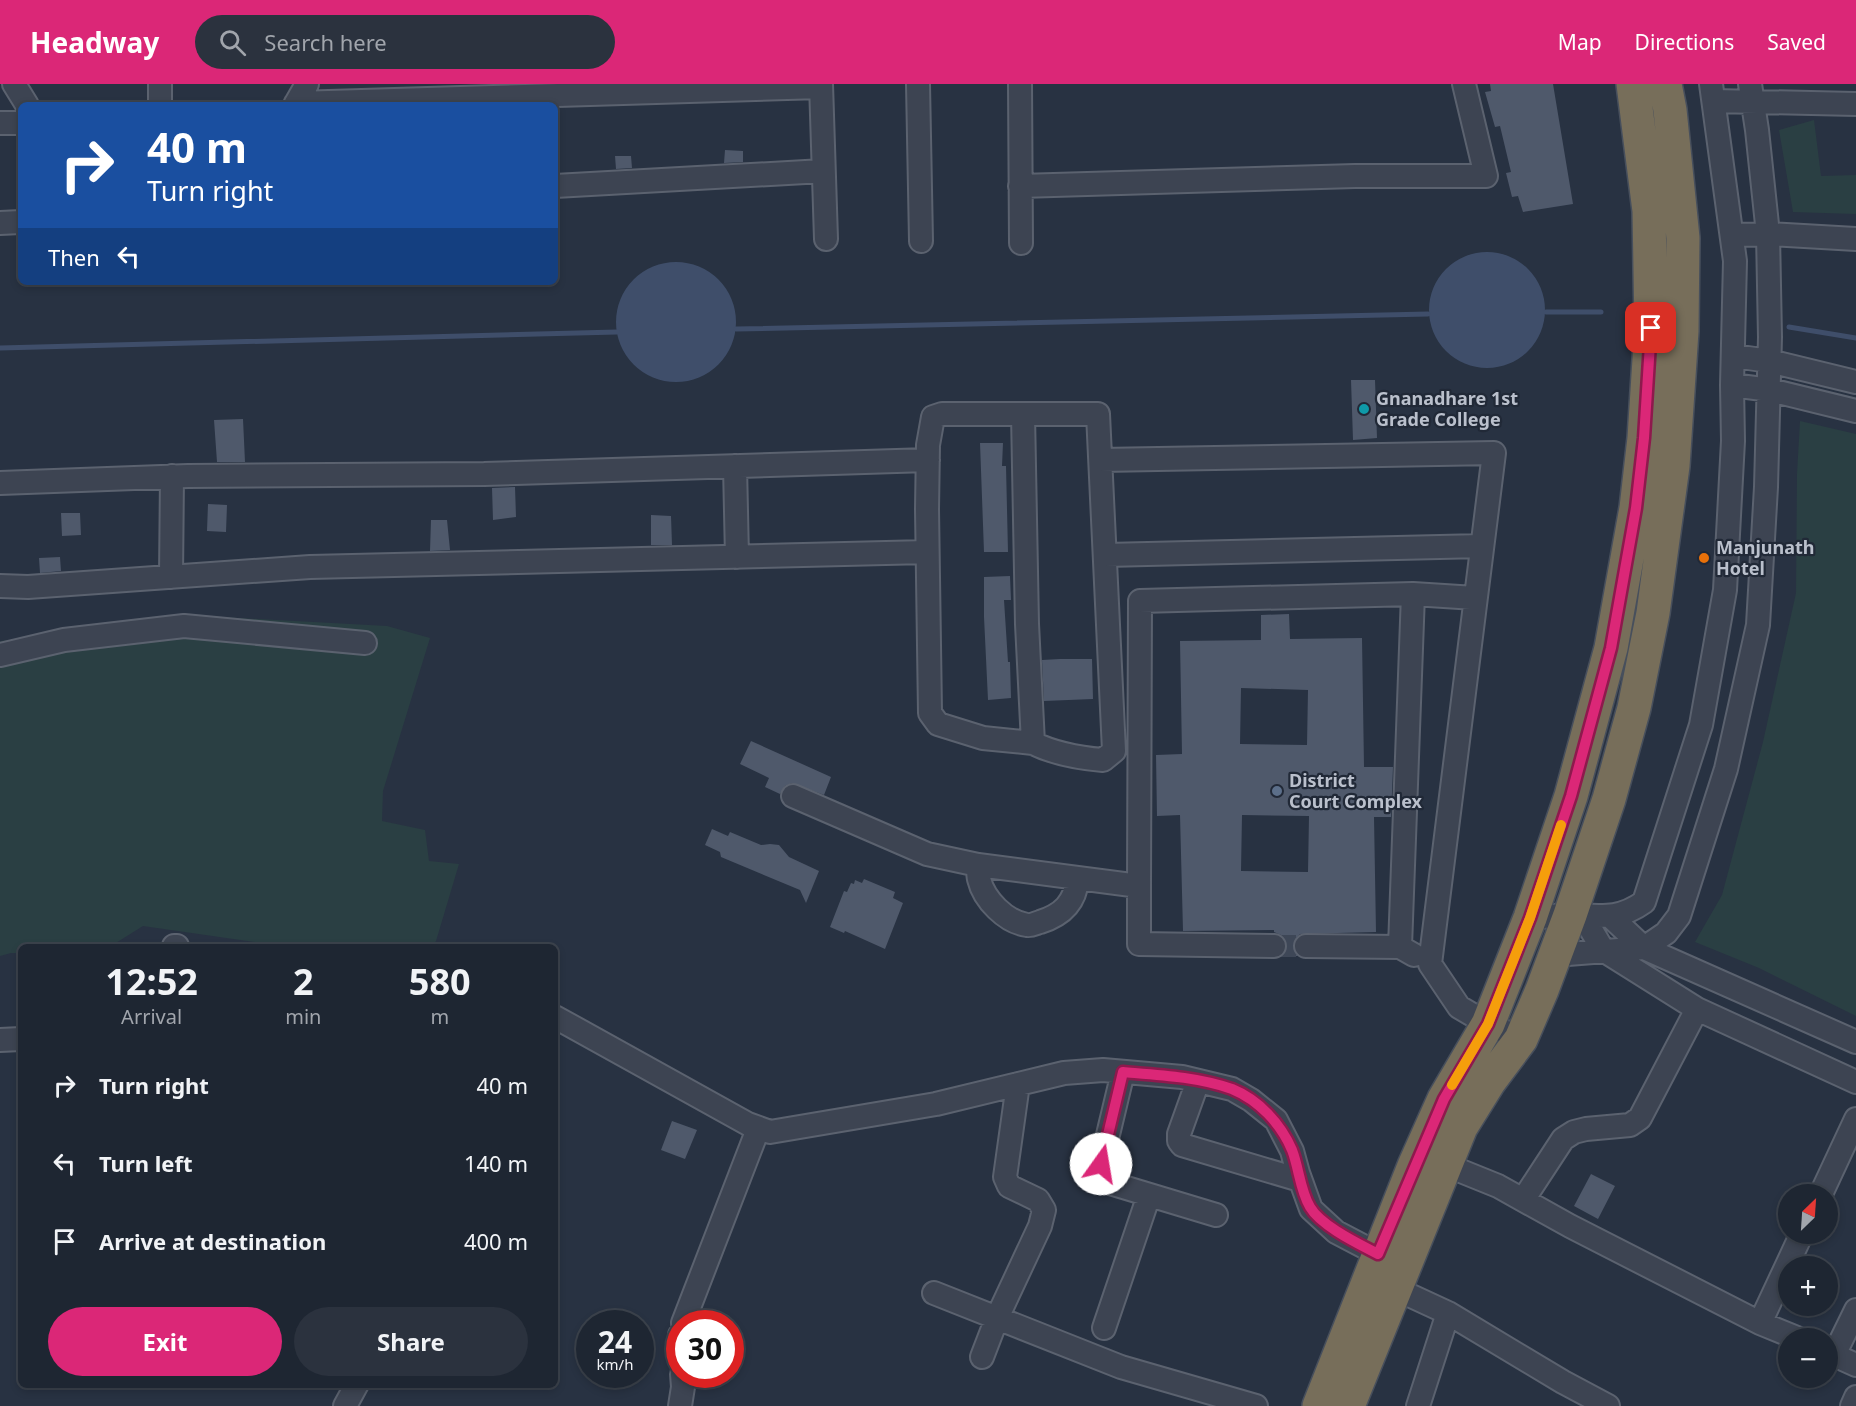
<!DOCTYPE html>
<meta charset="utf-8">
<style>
body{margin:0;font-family:"Noto Sans",sans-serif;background:#2b323e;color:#f1f3f6;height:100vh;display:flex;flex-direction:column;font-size:22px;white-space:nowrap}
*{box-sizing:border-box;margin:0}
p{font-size:20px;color:#a1a5ac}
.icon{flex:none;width:33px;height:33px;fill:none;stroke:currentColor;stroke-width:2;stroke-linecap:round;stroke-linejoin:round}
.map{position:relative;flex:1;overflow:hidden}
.panel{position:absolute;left:18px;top:860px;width:540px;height:444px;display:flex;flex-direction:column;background:#1e2632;border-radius:9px;box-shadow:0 3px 9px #0003,0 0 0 2px #3c434d}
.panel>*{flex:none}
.guide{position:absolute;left:18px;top:18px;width:540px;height:183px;border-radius:9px;box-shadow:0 3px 9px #0003,0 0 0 2px #3c434d;background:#1a4fa0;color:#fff;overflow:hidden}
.needle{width:39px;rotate:25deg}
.controls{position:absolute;left:1778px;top:1100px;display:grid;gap:12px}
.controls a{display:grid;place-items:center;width:60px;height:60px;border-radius:50%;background:#1e2632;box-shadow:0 3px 9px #0003,0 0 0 2px #3c434d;font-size:30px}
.speed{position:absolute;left:576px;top:1226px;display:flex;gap:12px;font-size:30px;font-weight:700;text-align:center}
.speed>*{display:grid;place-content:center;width:78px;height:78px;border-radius:50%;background:#1e2632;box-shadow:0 3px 9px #0003,0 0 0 2px #3c434d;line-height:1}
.speed small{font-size:15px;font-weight:400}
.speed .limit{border:9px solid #d22;background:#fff;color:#111}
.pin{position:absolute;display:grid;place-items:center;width:51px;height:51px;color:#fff;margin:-26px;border-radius:12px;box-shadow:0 3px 9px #0006}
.me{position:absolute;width:66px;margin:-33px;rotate:13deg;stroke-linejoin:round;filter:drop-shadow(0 0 4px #0008)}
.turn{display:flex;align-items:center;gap:21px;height:126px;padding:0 30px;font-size:27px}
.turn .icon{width:78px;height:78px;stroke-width:2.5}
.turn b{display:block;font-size:42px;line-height:51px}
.then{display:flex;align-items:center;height:57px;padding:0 30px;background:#0003;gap:12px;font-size:22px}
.eta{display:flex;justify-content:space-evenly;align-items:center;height:102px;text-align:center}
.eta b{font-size:36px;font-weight:700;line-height:42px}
.cta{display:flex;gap:12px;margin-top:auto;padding:12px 30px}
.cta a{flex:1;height:69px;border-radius:36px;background:#db2777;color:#fff;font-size:24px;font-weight:700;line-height:69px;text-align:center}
.cta a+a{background:#2b323e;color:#f1f3f6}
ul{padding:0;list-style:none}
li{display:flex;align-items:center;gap:18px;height:78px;padding:0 30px}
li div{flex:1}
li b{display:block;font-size:22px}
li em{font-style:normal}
header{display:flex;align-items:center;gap:36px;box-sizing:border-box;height:84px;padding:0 30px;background:#db2777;color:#fff}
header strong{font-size:28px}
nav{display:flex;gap:33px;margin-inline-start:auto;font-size:21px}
.search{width:420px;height:54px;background:#2b323e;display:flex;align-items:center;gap:15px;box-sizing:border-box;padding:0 21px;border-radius:33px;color:#a1a5ac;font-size:22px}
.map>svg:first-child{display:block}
.green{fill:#2a3f43}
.water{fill:#3f4e6a}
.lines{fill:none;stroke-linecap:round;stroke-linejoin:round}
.stream{stroke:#3f4e6a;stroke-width:5}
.building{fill:#4f596b;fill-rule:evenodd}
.minor-tunnel{stroke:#3e4757;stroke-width:22;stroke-dasharray:22 11;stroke-linecap:butt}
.minor-casing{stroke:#5b626f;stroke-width:26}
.highway-casing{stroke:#474f5c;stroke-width:36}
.minor{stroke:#3d4452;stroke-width:22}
.highway{stroke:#776e5a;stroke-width:33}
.route-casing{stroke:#8e194d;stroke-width:15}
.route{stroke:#db2777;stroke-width:10}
.slow{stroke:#f59e0b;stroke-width:10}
.culture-dot{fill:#0f9aa8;stroke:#212937;stroke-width:2}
.food-dot{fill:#e8710a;stroke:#212937;stroke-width:2}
.service-dot{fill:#5c6f8a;stroke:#212937;stroke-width:2}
.labels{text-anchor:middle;stroke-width:4.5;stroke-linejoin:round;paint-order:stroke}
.poi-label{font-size:18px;font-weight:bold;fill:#bac0cc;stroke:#212937;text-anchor:start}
</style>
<header>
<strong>Headway</strong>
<div class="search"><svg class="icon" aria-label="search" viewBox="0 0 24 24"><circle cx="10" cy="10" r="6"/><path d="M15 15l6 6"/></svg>Search here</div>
<nav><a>Map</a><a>Directions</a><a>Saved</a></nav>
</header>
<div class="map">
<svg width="1856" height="1322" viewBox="0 0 1856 1322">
<rect width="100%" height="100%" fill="#283242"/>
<path class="green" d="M 1814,36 L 1821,92 L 1856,91 L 1856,130 L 1793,128 L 1779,46 Z
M 1800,337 L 1856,350 L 1856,932 L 1759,884 L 1695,858 L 1722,811 L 1763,658 L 1796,509 L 1797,390 Z
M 220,533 L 387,542 L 430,554 L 383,707 L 382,737 L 425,746 L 429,777 L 459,780 L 436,857 L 432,862 L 283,862 L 143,842 L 111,862 L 21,862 L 21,869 L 11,869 L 0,872 L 0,557 Z"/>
<path class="water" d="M1429 226a58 58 0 1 1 116 0a58 58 0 1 1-116 0Z
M616 238a60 60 0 1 1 120 0a60 60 0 1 1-120 0Z"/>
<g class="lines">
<path class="stream" d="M 1546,228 L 1601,228
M 1789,243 L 1856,254
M 736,245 L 1428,230
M 0,264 L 617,248"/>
</g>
<path class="building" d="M 1490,0 L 1553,0 L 1573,120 L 1523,128 L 1518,112 L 1512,113 L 1506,89 L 1511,88 L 1500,42 L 1495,43 L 1485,8 L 1491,7 Z
M 725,66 L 743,67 L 743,78 L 724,79 Z
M 615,72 L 631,72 L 632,84 L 616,85 Z
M 1351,296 L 1375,296 L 1377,354 L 1353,356 Z
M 243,335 L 245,378 L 217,378 L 214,336 Z
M 980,359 L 1003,359 L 1002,382 L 1006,382 L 1008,468 L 984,468 Z
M 515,403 L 516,433 L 493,436 L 492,404 Z
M 208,420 L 227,421 L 226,448 L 207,447 Z
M 61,429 L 80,429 L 81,451 L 62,452 Z
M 651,431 L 671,432 L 672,461 L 651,461 Z
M 431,436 L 447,436 L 450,466 L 430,467 Z
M 60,473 L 61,487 L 40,489 L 39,474 Z
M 1010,492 L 1011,516 L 1004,516 L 1008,578 L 1010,578 L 1011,614 L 988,616 L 984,533 L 984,493 Z
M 1289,530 L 1290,555 L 1362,554 L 1364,683 L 1393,683 L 1391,733 L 1374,733 L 1376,848 L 1300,850 L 1295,855 L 1293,861 L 1294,868 L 1298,872 L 1282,872 L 1287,863 L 1286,856 L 1281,851 L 1274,848 L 1274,846 L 1183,847 L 1180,731 L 1157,732 L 1156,671 L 1182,670 L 1180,557 L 1261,556 L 1261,531 ZM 1241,604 L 1308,606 L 1307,661 L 1240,660 ZM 1242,731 L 1309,732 L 1308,788 L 1241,787 Z
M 1060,575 L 1092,575 L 1093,615 L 1044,617 L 1042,576 Z
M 751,657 L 831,693 L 824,711 L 792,699 L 785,702 L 780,710 L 765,703 L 769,694 L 740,680 Z
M 712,745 L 728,752 L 730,748 L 761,761 L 770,760 L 779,761 L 789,773 L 819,787 L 806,819 L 800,806 L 721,773 L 720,768 L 705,761 Z
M 864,795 L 895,808 L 893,814 L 903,819 L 885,865 L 845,847 L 844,849 L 830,843 L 844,807 L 847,808 L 851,799 L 854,800 L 855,796 L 862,799 Z
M 672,1037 L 697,1046 L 685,1075 L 661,1066 Z
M 1591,1090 L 1615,1102 L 1598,1135 L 1574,1122 Z"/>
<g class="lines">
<path class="minor-tunnel" d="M 1274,862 L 1306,862"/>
<g class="minor-casing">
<path id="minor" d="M 14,0 L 27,21
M 821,0 L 826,155
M 918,0 L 921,157
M 1020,0 L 1021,159
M 1714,17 L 1856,20
M 296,19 L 821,3
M 160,21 L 160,0
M 295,21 L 307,0
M 0,39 L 21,39
M 555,102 L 823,87
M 1020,102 L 1355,92 L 1486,92 L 1464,0
M 0,139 L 21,138
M 1732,151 L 1768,150 L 1856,155
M 1734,272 L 1769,277 L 1856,298
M 1732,301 L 1770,306 L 1856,327
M 1023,330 L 1027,540 L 1033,659 C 1055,670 1079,674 1103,676 L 1114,667 L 1098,330 L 942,330 L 933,333 L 928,361 L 927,425 L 930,629 L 938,640 L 983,654 L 1033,659
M 1101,376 L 1494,369 L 1430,880 L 1459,923 L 1488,940 L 1521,955
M 735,382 L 737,473
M 0,399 L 188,392 L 484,390 L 928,376
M 1106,471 L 1482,462
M 171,493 L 172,392
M 0,502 L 28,503 L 310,483 L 927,468
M 0,571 L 64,556 L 184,542 L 365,559
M 793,712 L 927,770 L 978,781 L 1139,802 L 1139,860 L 1274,862
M 978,781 C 978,785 978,791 979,795 C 984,816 1006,838 1027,841 C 1031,842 1036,839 1040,838 C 1062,831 1075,819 1077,796
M 1139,802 L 1140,517 L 1413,510 L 1475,514
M 1583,832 L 1603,866 L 1697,925 L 1856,998
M 1611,833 L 1644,864 L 1856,958
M 1530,834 C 1544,833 1559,831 1572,831 C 1601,832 1619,836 1644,818 L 1701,641 L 1725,506 L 1733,357 L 1732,301 L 1735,177 L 1711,0
M 174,862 L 177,862
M 1306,862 L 1400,863 L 1414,871
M 1400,863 L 1413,510
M 1555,871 L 1644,864 L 1666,849 L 1679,832 L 1726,685 L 1758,541 L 1766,403 L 1770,253 L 1768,150 L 1757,46 L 1750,0
M 555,933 L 748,1040 L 770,1048 L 936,1020 L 1064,989 L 1103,986 L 1182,993 L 1232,1005 L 1251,1016 L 1276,1036 L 1292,1067 L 1298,1089 L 1311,1125 L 1336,1148 L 1378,1170
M 0,956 L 21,955
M 1123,988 L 1101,1080 L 1100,1096 L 1216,1131
M 1198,997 L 1179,1050 L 1179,1057 L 1182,1061 L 1300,1096
M 1446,1081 L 1498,1102 L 1570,1142 L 1760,1239 L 1797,1254
M 1821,1110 L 1856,1035
M 1523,1116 L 1563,1055 L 1574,1048 L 1586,1045 L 1630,1041 L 1640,1034 L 1697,925
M 1394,1204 L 1448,1229 L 1563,1298 L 1608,1322
M 934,1209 L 1121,1283 L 1256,1322
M 683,1239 L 758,1045
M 1760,1239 L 1802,1149
M 1104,1244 L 1149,1111
M 680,1251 L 680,1271
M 1827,1268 L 1856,1281
M 1834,1271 L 1856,1226
M 982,1273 L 997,1234 L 1040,1142 L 1044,1126 L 1038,1116 L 1009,1102 L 1005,1093 L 1018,1000
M 345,1322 L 357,1300
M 680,1322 L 683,1303 L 682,1290
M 1418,1322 L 1448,1229
M 1852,1322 L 1856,1313"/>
</g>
<g class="highway-casing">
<path id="highway" d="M 1319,1322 L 1414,1082 L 1444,1015 L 1488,940 L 1530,834 L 1571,712 L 1611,564 L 1636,424 L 1644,354 L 1651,244 L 1649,127 L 1633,0
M 1348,1322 L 1461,1043 L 1489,998 L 1521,955 L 1542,906 L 1570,831 L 1609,715 L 1634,624 L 1653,529 L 1673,382 L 1682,247 L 1683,154 L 1670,26 L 1665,0"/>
</g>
<use href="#minor" class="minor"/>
<use href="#highway" class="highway"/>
</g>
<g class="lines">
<g class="route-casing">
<path id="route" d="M 1101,1080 L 1123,988 C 1159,991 1198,993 1232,1005 C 1259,1016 1281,1040 1292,1066 C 1299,1084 1300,1106 1310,1123 C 1321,1142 1359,1160 1378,1170 L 1444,1015 L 1488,940 L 1530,834 L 1571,712 L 1611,564 L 1636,424 L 1644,354 L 1651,244"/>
</g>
<use href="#route" class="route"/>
<path class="slow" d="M 1452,1001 L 1488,940 L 1530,834 L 1561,741"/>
</g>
<circle class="culture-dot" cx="1364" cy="325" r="6"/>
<circle class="food-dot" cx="1704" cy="474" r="6"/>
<circle class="service-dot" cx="1277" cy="707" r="6"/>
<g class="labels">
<g class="poi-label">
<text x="1376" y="321">Gnanadhare 1st<tspan x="1376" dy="21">Grade College</tspan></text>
<text x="1716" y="470">Manjunath<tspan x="1716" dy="21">Hotel</tspan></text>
<text x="1289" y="703">District<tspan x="1289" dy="21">Court Complex</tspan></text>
</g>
</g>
</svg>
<div class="controls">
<a><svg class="needle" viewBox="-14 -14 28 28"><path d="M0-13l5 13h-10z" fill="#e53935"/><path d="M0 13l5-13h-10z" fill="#a1a5ac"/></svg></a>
<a>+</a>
<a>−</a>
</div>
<div class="speed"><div>24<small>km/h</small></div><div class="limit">30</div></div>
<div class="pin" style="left:1651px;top:244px;background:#d93025"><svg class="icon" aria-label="arrive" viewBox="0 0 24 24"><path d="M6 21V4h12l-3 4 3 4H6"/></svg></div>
<svg class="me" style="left:1101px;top:1080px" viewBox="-20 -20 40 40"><circle r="19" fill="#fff"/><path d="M0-13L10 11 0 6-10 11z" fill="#db2777"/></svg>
<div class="guide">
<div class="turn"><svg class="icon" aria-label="right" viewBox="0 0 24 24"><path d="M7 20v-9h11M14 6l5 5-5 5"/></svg><div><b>40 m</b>Turn right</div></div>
<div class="then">Then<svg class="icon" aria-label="left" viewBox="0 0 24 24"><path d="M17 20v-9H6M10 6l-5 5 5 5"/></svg></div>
</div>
<section class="panel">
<div class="eta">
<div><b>12:52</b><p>Arrival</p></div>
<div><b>2</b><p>min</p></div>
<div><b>580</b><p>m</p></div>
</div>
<ul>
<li><svg class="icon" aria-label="right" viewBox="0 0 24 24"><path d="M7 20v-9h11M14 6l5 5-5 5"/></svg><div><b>Turn right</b></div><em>40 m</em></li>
<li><svg class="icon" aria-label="left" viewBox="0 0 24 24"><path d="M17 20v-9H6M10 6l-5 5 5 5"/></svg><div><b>Turn left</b></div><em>140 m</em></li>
<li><svg class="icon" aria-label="arrive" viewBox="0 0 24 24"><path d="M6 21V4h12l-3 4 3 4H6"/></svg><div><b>Arrive at destination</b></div><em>400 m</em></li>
</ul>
<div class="cta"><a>Exit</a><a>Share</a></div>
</section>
</div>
